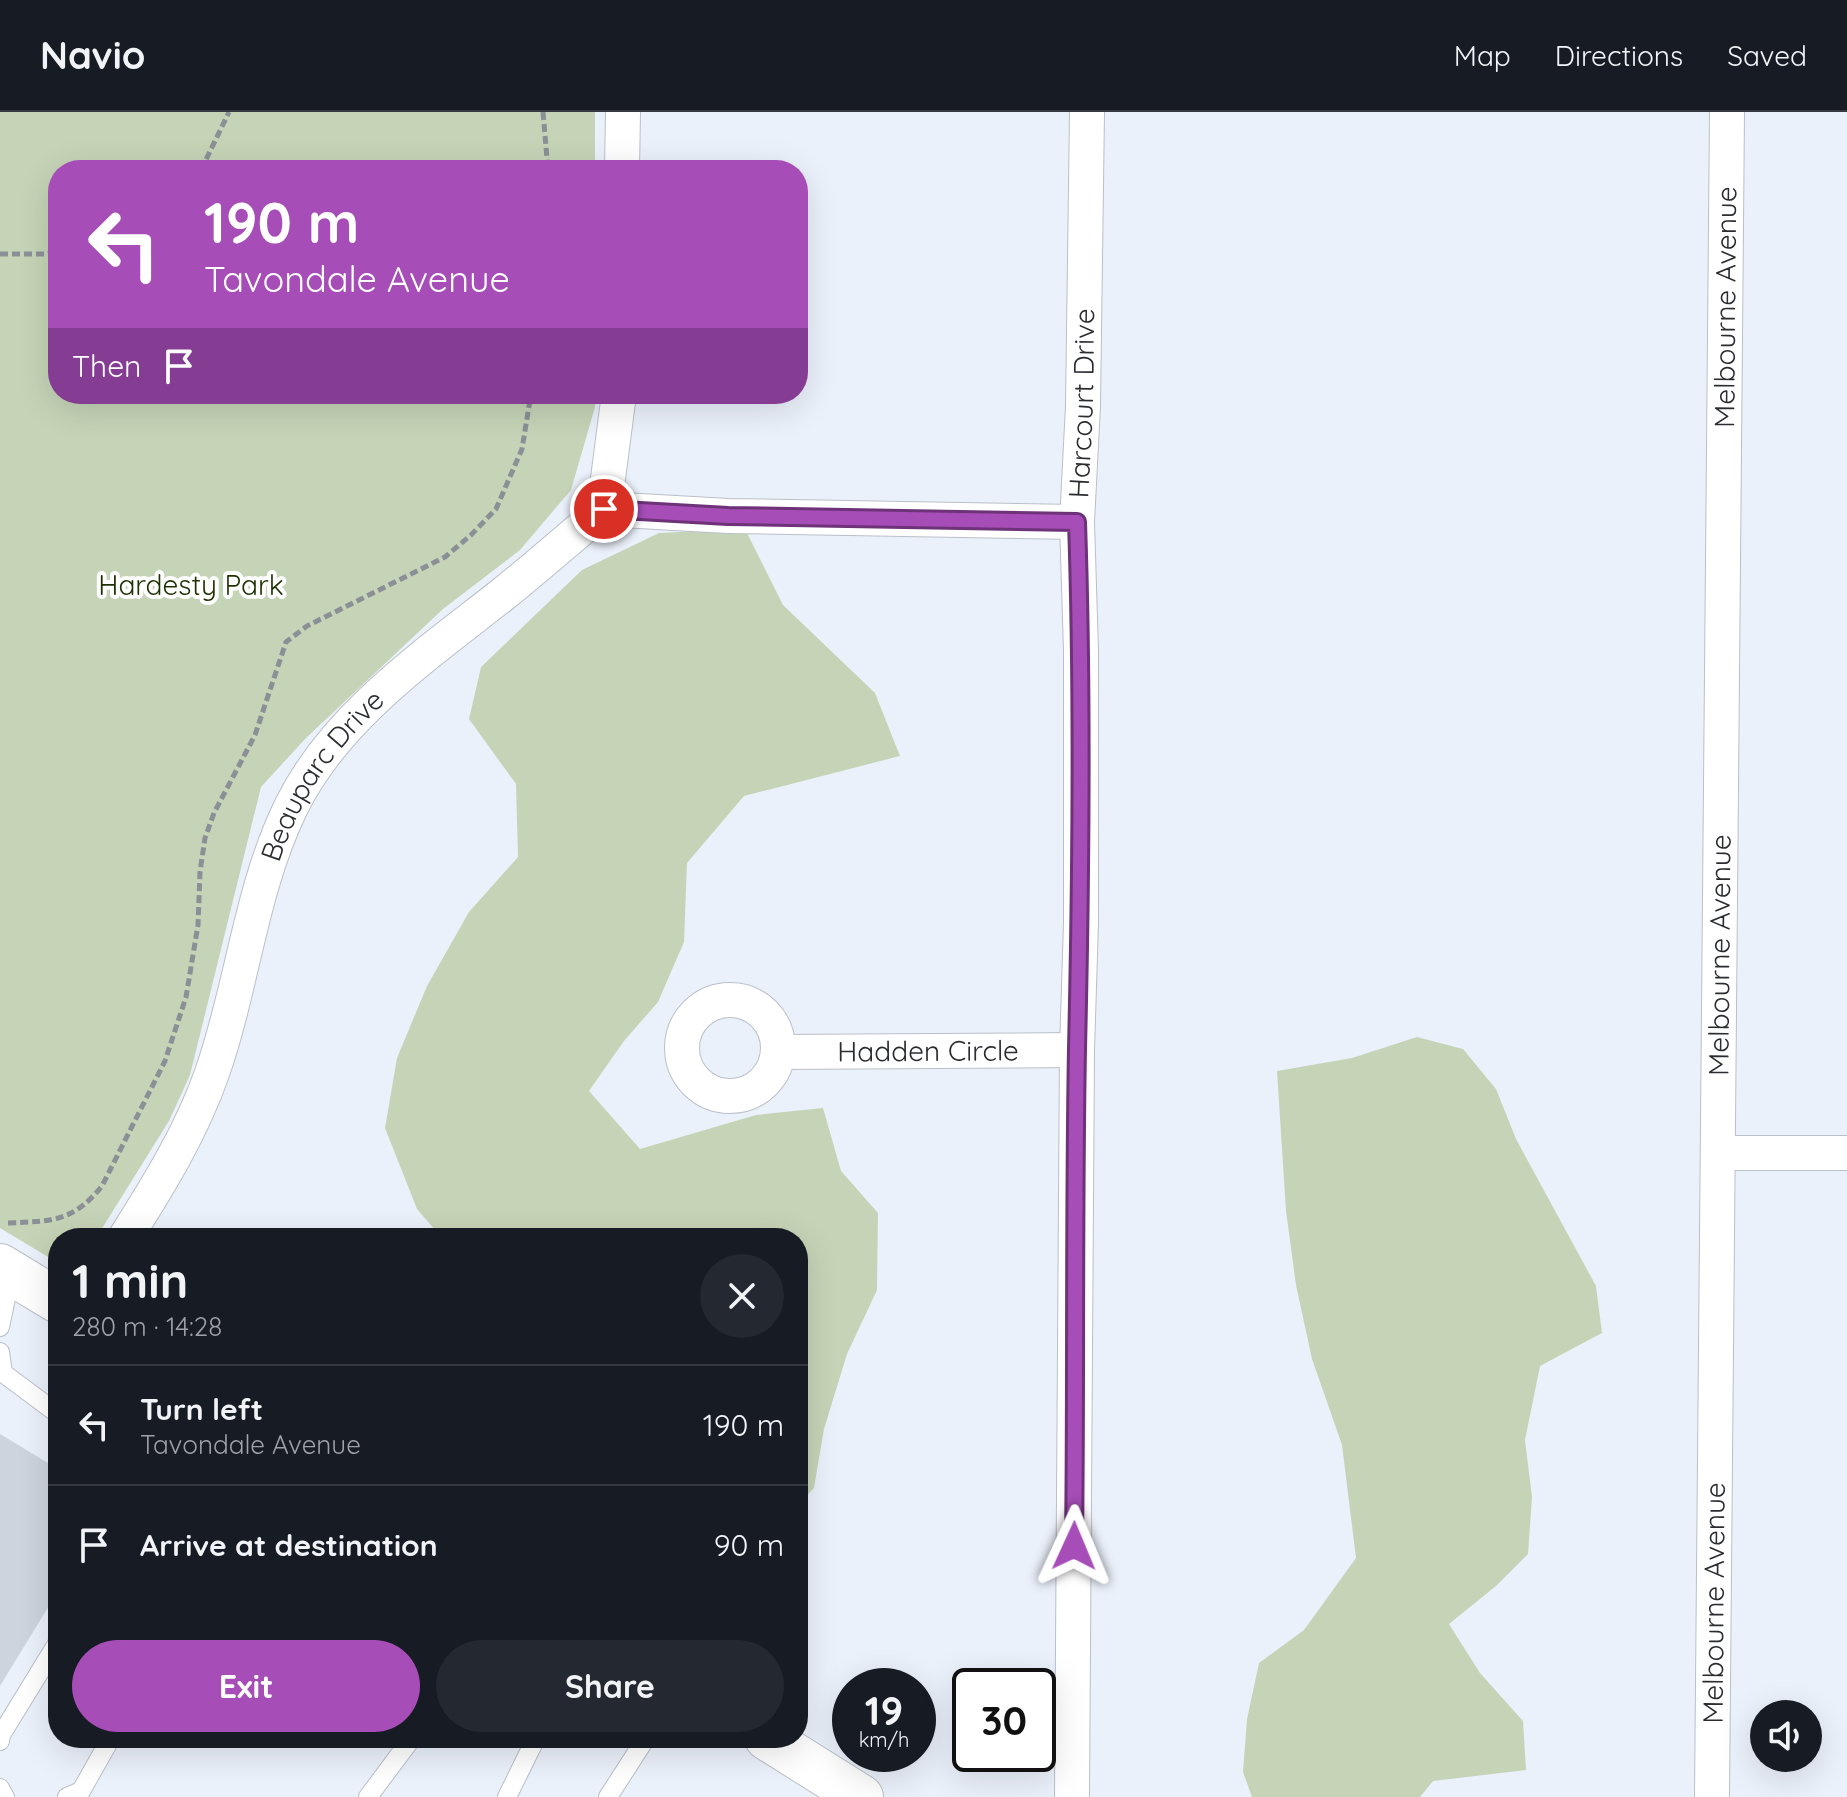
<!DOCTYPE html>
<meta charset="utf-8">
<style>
body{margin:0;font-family:Quicksand,sans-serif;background:#242831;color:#f1f3f6;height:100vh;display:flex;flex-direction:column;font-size:30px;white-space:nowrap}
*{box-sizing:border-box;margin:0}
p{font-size:26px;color:#9ea1a6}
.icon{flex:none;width:44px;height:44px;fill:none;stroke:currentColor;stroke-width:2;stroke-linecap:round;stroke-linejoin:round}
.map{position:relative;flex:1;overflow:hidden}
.panel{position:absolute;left:48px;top:1116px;width:760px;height:520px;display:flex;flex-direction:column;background:#171b24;border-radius:32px;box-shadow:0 8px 32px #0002}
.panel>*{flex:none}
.banner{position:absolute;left:48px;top:48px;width:760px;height:244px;border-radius:32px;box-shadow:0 8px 32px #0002;background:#a74db8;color:#fff;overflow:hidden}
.fabs{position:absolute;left:1750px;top:1588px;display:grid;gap:16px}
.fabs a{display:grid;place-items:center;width:72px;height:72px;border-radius:50%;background:#171b24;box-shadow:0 8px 32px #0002;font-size:40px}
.speed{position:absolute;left:832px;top:1556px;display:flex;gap:16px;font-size:40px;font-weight:700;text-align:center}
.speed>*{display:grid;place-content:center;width:104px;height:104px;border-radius:50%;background:#171b24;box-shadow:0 8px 32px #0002;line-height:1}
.speed small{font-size:20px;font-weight:400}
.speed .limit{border:4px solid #111;border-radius:12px;background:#fff;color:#111}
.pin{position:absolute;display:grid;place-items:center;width:68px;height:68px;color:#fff;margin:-34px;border:4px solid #fff;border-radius:50%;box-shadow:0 2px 8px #0007}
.me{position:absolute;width:88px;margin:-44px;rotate:1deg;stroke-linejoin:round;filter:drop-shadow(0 0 6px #0008)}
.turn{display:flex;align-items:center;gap:28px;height:168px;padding:0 24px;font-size:36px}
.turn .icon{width:104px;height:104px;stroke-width:2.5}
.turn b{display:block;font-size:56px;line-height:68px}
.then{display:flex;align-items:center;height:76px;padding:0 24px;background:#0003;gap:16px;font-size:30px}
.round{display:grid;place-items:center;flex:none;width:84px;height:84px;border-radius:42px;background:#242831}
.overview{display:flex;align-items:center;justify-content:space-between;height:136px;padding:0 24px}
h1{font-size:48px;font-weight:700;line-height:60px}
.action{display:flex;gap:16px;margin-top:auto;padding:16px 24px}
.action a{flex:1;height:92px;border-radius:48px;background:#a74db8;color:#fff;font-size:32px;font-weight:700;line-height:92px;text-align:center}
.action a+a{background:#242831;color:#f1f3f6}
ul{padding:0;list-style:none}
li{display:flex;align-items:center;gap:24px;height:120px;padding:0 24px;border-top:2px solid #363941}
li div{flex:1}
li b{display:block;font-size:30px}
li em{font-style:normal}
header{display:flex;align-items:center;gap:48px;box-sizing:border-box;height:112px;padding:0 40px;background:#171b24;border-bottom:2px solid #363941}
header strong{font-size:38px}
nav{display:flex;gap:44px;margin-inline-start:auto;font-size:28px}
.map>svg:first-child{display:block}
.green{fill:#c5d4b7}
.building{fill:#ced4dd}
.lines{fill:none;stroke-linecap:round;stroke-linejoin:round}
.lane-casing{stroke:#babfc8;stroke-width:20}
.street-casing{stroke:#babfc8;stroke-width:36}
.primary-casing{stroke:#babfc8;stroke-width:46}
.path{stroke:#8b8f96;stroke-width:5;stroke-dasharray:8 4;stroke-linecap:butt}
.lane{stroke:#fff;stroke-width:18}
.street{stroke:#fff;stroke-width:34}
.primary{stroke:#fff;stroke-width:44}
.route-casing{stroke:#6d3278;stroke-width:20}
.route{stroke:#a74db8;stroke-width:14}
.labels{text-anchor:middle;stroke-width:8;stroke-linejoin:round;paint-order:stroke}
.street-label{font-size:28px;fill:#2a2c30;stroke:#fefefe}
.park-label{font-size:28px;fill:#1c3000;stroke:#fefefe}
</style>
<header>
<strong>Navio</strong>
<nav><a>Map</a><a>Directions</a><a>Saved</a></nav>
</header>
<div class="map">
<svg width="1847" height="1685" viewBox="0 0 1847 1685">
<rect width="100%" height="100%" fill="#ebf1fb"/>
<path class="green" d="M 0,0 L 595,0 L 595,58 L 58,58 L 58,282 L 595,282 L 595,295 L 571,378 L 520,438 L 443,497 L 306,626 L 261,675 L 190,963 L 169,1009 L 96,1126 L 58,1126 L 58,1151 L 0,1116 Z
M 745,417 L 783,493 L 875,581 L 900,644 L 744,684 L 687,751 L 684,830 L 658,890 L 624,929 L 589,979 L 640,1037 L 756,1003 L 823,996 L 841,1059 L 878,1101 L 877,1178 L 847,1242 L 824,1317 L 814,1376 L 798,1393 L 798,1126 L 442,1126 L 417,1097 L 385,1016 L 397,946 L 427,874 L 469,800 L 518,745 L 516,672 L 469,607 L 481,555 L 582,458 L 659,421 Z
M 1417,925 L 1463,937 L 1496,977 L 1516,1027 L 1596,1174 L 1602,1221 L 1540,1254 L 1525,1328 L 1532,1385 L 1528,1442 L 1496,1474 L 1449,1512 L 1480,1561 L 1523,1609 L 1526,1658 L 1433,1669 L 1420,1685 L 1252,1685 L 1243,1660 L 1247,1607 L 1259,1551 L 1304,1518 L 1356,1446 L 1342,1333 L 1312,1247 L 1296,1173 L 1286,1099 L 1277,959 L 1352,946 Z"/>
<path class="building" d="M 0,1322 L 58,1357 L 58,1479 L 0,1574 Z"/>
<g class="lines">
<g class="lane-casing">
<path id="lane" d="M 0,1215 L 11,1163
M 0,1240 L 3,1261 L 58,1302
M 0,1629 L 1,1623 L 58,1530
M 0,1676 L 5,1685
M 67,1685 L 81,1679 L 111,1626
M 368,1685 L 412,1626
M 507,1685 L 536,1626
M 608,1685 L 646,1626"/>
</g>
<g class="street-casing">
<g id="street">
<path d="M 622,58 L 623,0"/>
<path d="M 604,397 L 728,404 L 1077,410"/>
<circle cx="730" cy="936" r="48"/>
<path id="s1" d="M 778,940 L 1077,938"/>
<path d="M 1718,1041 L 1847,1041"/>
<path id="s2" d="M 125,1126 C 158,1074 192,1019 212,961 C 243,873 250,779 291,695 C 335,605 426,543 502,483 C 537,455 570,426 604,397 L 619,282"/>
<path id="s3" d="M 1072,1685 L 1077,938 L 1081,811 L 1081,539 L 1077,410 L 1083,294 L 1087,0"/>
<path id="s4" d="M 1712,1685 L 1727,0"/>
</g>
</g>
<g class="primary-casing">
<path id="primary" d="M 0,1154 L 58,1189
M 767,1626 L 861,1685"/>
</g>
<path class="path" d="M 543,0 L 548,58
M 201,58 L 229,0
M 0,142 L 46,142 L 58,139
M 8,1111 C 52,1109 73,1110 102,1074 L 165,949 L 186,885 L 198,813 L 200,760 L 205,726 L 214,701 L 255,623 L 286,530 L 307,514 L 445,445 L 471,423 L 496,397 L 522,337 L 531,282"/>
<use href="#lane" class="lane"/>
<use href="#street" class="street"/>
<use href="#primary" class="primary"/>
</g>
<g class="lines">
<g class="route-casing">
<path id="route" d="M 604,397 L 728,404 L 1077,410 C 1083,586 1081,761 1077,937 C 1074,1103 1076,1269 1074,1434"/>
</g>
<use href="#route" class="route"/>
</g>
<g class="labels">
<g class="street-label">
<text dy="10" stroke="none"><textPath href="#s4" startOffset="1490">Melbourne Avenue</textPath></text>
<text dy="10" stroke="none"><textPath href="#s3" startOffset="1394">Harcourt Drive</textPath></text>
<text dy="10" stroke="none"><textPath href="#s2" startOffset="508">Beauparc Drive</textPath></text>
<text dy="10" stroke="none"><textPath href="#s4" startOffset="842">Melbourne Avenue</textPath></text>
<text dy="10" stroke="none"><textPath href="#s1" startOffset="150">Hadden Circle</textPath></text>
<text dy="10" stroke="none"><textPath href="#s4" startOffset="194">Melbourne Avenue</textPath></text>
</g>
<g class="park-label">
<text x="191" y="483">Hardesty Park</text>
</g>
</g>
</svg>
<div class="fabs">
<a><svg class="icon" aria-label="sound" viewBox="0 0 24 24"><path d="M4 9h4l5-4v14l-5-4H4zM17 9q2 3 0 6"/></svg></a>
</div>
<div class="speed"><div>19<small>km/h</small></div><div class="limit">30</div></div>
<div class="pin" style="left:604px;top:397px;background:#d93025"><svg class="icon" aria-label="arrive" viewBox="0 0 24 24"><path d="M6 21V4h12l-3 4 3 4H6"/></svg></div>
<svg class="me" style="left:1074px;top:1434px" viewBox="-20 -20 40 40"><path d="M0-17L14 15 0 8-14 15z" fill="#a74db8" stroke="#fff" stroke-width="4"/></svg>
<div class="banner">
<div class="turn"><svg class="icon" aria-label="left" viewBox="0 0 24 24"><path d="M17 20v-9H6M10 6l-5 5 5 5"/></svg><div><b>190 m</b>Tavondale Avenue</div></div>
<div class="then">Then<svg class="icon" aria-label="arrive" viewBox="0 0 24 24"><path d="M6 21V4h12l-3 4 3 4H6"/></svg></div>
</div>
<section class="panel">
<div class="overview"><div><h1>1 min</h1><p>280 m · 14:28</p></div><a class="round"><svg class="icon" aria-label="close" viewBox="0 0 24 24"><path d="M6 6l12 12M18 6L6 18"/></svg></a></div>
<ul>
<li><svg class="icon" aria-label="left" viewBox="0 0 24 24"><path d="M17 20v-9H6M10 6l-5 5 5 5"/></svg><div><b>Turn left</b><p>Tavondale Avenue</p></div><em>190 m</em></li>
<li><svg class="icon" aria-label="arrive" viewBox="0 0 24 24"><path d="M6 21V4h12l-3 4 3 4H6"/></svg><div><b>Arrive at destination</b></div><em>90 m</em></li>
</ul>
<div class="action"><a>Exit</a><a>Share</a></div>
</section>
</div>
